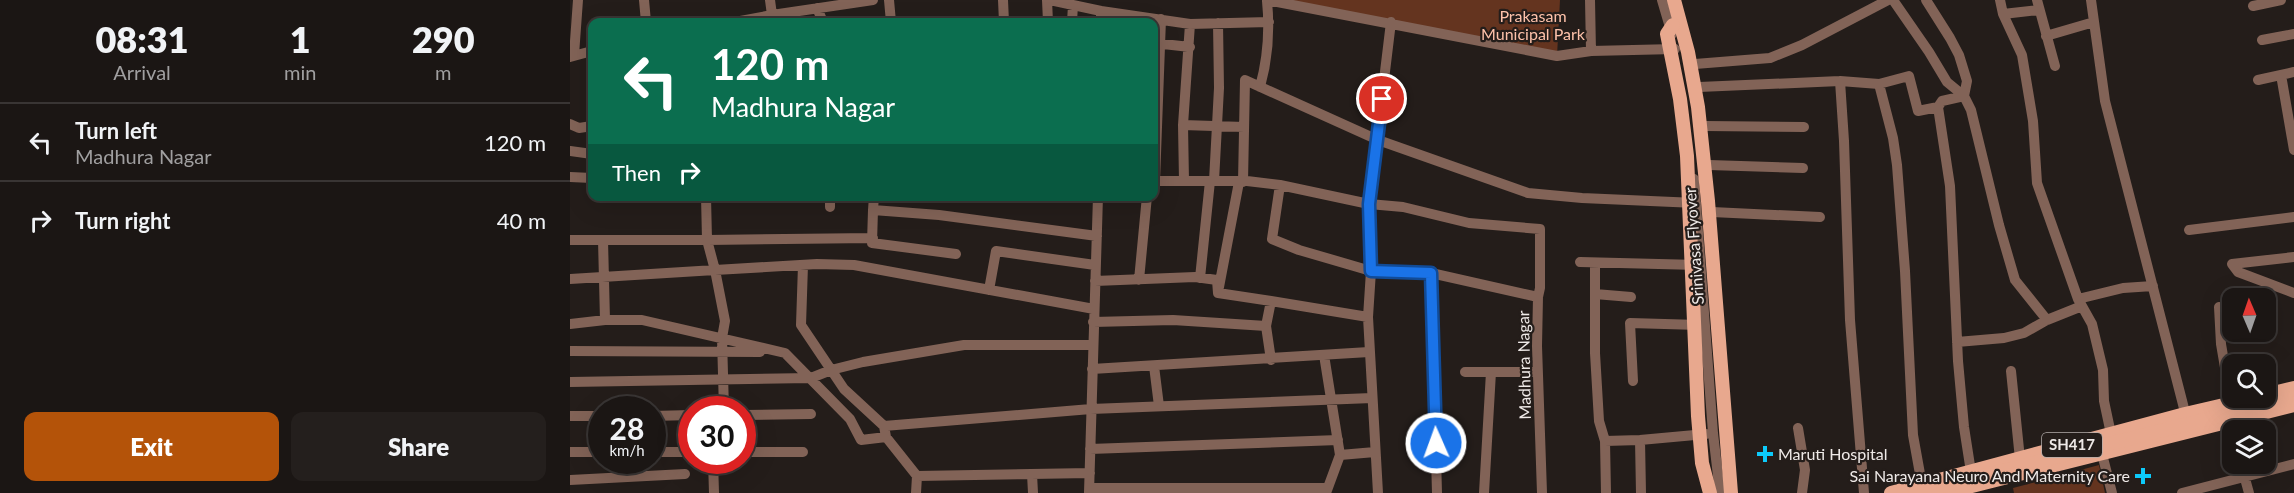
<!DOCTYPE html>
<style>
body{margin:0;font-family:Lato,sans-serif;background:#241f1d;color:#f1f3f6;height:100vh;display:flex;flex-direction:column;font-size:22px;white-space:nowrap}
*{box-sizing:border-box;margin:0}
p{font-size:20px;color:#a09fa0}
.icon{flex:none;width:33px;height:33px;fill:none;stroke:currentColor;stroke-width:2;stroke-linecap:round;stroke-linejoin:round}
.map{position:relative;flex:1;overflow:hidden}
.side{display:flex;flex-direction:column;background:#1b1614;width:570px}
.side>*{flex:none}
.top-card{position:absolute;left:18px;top:18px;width:570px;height:183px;border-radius:12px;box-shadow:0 6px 24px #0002,0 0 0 2px #393534;background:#0b6e4f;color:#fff;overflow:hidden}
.needle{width:39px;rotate:358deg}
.controls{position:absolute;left:1652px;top:288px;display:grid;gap:12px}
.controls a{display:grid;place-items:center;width:54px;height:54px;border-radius:12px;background:#1b1614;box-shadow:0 6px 24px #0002,0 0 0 2px #393534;font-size:30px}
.speed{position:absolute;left:18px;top:396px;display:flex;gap:12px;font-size:30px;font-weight:700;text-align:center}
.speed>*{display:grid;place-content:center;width:78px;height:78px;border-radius:50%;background:#1b1614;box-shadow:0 6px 24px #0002,0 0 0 2px #393534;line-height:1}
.speed small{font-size:15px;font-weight:400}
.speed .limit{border:9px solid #d22;background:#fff;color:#111}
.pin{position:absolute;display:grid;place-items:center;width:51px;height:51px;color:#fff;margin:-26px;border:3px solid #fff;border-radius:50%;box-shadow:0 2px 6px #0007}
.me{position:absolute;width:66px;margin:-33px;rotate:358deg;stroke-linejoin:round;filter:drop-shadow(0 0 4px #0008)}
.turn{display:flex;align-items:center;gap:21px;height:126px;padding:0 24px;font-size:27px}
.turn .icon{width:78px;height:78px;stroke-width:2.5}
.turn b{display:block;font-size:42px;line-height:51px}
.then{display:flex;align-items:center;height:57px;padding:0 24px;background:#0003;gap:12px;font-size:22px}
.eta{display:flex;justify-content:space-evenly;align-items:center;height:102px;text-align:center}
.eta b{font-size:36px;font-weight:800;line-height:42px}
.button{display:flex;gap:12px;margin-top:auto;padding:12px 24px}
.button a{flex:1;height:69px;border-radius:12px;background:#b45309;color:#fff;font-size:24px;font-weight:800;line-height:69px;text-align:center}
.button a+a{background:#241f1d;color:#f1f3f6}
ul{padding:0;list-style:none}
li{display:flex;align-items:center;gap:18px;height:78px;padding:0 24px;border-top:2px solid #393534}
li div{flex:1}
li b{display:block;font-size:22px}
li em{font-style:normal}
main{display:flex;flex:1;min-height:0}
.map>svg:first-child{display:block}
.green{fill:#64341f}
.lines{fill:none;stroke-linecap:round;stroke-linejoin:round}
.minor{stroke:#826357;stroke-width:10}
.major{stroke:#e8a88e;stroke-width:14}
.major-bridge{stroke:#e8a88e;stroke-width:14}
.route-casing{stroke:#114b97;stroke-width:15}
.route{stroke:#1a73e8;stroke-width:10}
.poi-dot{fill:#0dcafa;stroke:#241d1a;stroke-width:2}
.labels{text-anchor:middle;stroke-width:4.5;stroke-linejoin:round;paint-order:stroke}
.shield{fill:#241d1a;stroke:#b2acaa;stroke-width:1.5}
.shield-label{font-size:15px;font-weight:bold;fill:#efeae8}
.park-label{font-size:16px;fill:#fec2aa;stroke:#241d1a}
.street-label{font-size:16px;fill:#efeae8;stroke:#241d1a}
.poi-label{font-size:16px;fill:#efeae8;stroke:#241d1a;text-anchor:start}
</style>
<main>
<section class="side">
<div class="eta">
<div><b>08:31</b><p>Arrival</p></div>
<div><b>1</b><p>min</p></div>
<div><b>290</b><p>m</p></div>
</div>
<ul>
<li><svg class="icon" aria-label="left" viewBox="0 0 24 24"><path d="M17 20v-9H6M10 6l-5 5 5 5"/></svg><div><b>Turn left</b><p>Madhura Nagar</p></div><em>120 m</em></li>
<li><svg class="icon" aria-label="right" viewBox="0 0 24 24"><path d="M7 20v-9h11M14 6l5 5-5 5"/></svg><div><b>Turn right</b></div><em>40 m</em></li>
</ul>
<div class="button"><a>Exit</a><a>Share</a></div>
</section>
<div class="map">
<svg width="1724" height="493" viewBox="0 0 1724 493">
<rect width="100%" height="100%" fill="#241d1a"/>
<path class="green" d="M 697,0 L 990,0 L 987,56 Z
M 1529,465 L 1535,493 L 1444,493 L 1443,488 Z"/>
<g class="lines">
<path class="minor" d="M 74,0 L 76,22
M 200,0 L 202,15
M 319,0 L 321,22
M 433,0 L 434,22
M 477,0 L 478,22
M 480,0 L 531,11 L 531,22
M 697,0 L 987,56 L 1021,51 L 1105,49
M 1020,0 L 1021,51
M 1092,0 L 1102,34
M 1323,0 L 1359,52 L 1377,82 L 1394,96
M 1356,0 L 1380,38 L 1389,55 L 1397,81 L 1394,96 L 1401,110 L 1429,225 L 1445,280 L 1477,320
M 1430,0 L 1433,14 L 1452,55 L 1463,121 L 1467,183 L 1508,299 L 1522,324 L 1533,370 L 1534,401 L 1541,434
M 1467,0 L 1485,66
M 1521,0 L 1535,101 L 1617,420
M 1683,6 L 1711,0
M 247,8 L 253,22
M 531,11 L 620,24 L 699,22
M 1433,14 L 1468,10
M 165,22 L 202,15 L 303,0
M 502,22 L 503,5
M 1476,36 L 1524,22
M 1692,40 L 1724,34
M 584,43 L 620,47
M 4,55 L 8,0
M 0,57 L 22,51
M 1125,64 L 1200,58 L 1232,45 L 1318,0
M 1711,75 L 1724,150
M 1688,80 L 1724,72
M 1270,81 L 1274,141 L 1280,320 L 1294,493
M 1309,84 L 1323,138 L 1327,165 L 1335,271 L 1343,435 L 1352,485
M 690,87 C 698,58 700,31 697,1
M 1129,87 L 1270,81 L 1309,84 L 1339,76 L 1348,111 L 1368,107
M 1394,96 L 1372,101 L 1368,107 L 1380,186 L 1388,361 L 1394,427 L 1401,472
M 0,124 L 9,128 L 22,126
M 613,125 L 674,127
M 1135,126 L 1234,127
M 0,151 L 22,154
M 1139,165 L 1233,168
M 0,177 L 22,178
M 1124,179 L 1143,433 L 1150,493
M 584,181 L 677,181 L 710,185 L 799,204 L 833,207 L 899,223 L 970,229 L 970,288 L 968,297
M 585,181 L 591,19
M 614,181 L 613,125 L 620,24
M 644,181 L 649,88 L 648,23
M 673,182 L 675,80 L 808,140 L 958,193 L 1012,198 L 1126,203
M 710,185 L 702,239 L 729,250 L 801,271 L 861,273 L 968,297 L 967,346 L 972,493
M 260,196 L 260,207
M 304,196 L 303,210 L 369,215 L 527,236
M 303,210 L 302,243 L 386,254
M 1142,212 L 1250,217
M 1619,230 L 1724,217
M 0,240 L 137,240 L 136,196
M 33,240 L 35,320
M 1010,262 L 1128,265
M 1025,263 L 1025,353 L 1029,421 L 1035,441 L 1036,493
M 1662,264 L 1668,272 L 1724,293
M 1662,264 L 1724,257
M 861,273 L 867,493
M 630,278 L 640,181
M 0,279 L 145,270 L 137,240 L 303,238
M 569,280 L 577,196
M 525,281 L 625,277 L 647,280 L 648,293 L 701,301
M 649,287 L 669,182
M 419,290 L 426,251 L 525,265
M 1025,294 L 1061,297
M 1508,299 L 1553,288 L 1583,286
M 1649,307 L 1651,344 L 1661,403
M 523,322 L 603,320 L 696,326
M 0,324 L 35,320 L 72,320 L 215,353 L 280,419 L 291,440 L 316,437 L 314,426 L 274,389 L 231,325 L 233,265
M 1387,342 L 1434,338 L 1454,333 L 1477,320 L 1512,306
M 0,351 L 190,352
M 754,355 L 770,455 L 756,493
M 701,360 L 696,326 L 701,301 L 798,317
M 584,366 L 589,406
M 522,369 L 799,352
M 1441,371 L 1450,459
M 895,372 L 968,372
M 1063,381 L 1060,323 L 1129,325
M 0,382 L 241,378 L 261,370 L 293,362 L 394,345 L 523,345
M 154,410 L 152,338 L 155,321 L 145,270 L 247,264 L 284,265 L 524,309
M 172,415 L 241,414
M 0,416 L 32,416
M 82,416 L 122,415
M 1661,422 L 1663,430
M 314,426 L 521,409 L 802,398
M 1228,428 L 1235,470 L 1232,493
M 316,437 L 347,476 L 346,493
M 1070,440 L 1071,493
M 1035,441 L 1070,440 L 1136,434
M 520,449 L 768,440
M 0,452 L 32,452
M 82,452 L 122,452
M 172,452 L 233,452
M 1532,454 L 1542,493
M 770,455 L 805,452
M 143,460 L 144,493
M 1671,464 L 1679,493
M 462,474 L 463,493
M 347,476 L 520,473
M 0,480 L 115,474
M 520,488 L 757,488
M 519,493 L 528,196
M 808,493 L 798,317 L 801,271 L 799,204 L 821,22
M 914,493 L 921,372
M 1612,493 L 1724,464"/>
<path class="major" d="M 1104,0 L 1118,52 L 1128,107 L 1138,201 L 1161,493
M 1695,395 L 1724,388
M 1321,493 L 1615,414 L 1684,398
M 1374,493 L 1724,405"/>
<path class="major-bridge" d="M 1103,25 L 1097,34 L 1110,99 L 1117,156 L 1128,416 L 1132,463 L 1140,493
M 1345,493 L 1724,397"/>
</g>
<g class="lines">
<g class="route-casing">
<path id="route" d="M 812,99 L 799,204 L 801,271 L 861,273 L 866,443"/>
</g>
<use href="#route" class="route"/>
</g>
<g class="poi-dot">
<path d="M1192 445h6v6h6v6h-6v6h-6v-6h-6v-6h6z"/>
<path d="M1570 467h6v6h6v6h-6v6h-6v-6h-6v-6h6z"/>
</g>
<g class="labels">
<rect class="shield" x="1472" y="433" width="60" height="24" rx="4.5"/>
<g class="shield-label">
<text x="1502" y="450">SH417</text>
</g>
<g class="park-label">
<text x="963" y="22">Prakasam<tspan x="963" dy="18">Municipal Park</tspan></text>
</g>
<g class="street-label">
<text transform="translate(1124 246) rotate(-94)" y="6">Srinivasa Flyover</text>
<text transform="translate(954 365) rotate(-91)" y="6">Madhura Nagar</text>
</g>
<g class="poi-label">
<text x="1208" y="460">Maruti Hospital</text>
<text x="1560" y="482" text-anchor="end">Sai Narayana Neuro And Maternity Care</text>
</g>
</g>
</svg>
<div class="controls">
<a><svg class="needle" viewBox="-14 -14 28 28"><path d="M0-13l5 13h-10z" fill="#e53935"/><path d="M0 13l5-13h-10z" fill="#a09fa0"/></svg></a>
<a><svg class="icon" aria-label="search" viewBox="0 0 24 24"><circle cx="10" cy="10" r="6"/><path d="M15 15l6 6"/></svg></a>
<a><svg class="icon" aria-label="layers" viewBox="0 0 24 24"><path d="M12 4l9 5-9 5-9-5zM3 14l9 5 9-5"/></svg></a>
</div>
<div class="speed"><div>28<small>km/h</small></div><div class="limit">30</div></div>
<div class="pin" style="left:812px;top:99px;background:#d93025"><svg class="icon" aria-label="arrive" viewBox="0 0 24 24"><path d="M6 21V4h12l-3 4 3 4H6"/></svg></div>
<svg class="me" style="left:866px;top:443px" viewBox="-20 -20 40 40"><circle r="17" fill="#1a73e8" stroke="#fff" stroke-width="3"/><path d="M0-11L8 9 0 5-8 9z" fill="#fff"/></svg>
<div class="top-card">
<div class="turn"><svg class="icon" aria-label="left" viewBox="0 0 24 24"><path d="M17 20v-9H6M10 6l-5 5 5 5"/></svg><div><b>120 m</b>Madhura Nagar</div></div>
<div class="then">Then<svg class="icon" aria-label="right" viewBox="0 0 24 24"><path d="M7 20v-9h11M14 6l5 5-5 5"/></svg></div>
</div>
</div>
</main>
